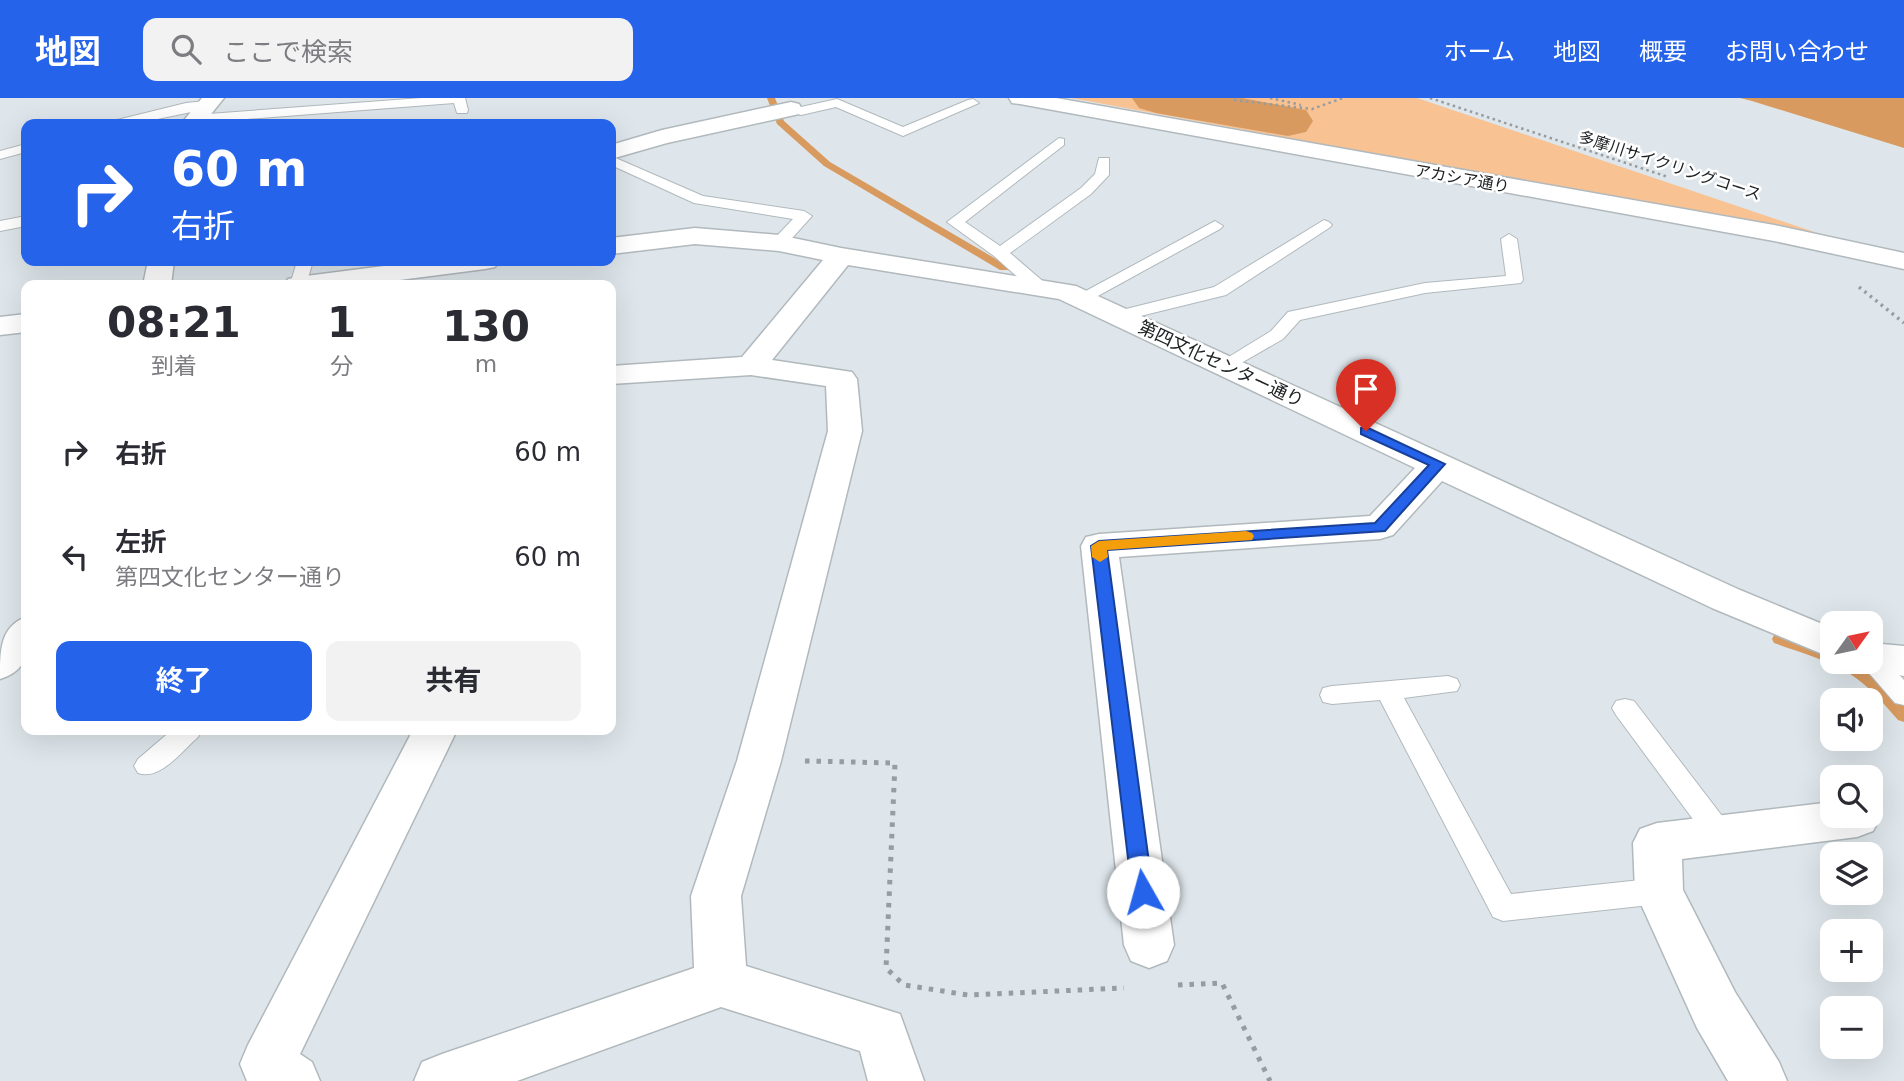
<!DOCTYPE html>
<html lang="ja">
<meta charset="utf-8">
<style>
body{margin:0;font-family:"DejaVu Sans","Noto Sans JP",sans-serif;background:#f2f2f3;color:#2b2b33;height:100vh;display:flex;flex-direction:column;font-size:26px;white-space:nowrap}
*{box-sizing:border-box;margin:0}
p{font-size:23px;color:#7c7c81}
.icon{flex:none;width:38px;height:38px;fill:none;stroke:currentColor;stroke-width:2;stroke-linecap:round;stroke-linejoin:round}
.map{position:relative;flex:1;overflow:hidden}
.panel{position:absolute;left:21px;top:182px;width:595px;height:455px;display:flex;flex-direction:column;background:#fff;border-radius:14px;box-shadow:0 7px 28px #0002}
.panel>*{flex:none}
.hud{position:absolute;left:21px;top:21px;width:595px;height:147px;border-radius:14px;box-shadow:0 7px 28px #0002;background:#2563eb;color:#fff;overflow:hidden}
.needle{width:46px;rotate:57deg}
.tools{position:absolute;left:1820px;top:513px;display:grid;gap:14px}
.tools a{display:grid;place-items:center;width:63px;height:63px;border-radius:14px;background:#fff;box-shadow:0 7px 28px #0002;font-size:35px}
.pin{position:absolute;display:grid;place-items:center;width:60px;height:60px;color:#fff;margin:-72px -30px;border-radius:50% 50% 50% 0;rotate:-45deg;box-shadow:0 0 7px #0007}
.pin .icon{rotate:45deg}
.me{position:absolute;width:77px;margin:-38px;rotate:353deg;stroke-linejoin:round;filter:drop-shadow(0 0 5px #0008)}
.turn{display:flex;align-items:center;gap:24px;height:147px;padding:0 35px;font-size:32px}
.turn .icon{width:91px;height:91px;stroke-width:2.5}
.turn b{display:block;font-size:49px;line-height:60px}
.eta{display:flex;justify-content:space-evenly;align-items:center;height:119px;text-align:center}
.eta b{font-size:42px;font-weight:700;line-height:49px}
.primary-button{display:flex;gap:14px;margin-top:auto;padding:14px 35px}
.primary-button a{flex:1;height:80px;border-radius:14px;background:#2563eb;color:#fff;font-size:28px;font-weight:700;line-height:80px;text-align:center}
.primary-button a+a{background:#f2f2f3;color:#2b2b33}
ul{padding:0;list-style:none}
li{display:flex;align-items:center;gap:21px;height:105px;padding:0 35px}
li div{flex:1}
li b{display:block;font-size:26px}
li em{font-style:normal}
header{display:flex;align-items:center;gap:42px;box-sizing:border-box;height:98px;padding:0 35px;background:#2563eb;color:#fff}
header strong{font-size:33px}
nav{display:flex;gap:38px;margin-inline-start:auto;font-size:24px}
.search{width:490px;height:63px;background:#f2f2f3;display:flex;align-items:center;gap:18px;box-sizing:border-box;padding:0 24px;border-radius:14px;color:#7c7c81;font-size:26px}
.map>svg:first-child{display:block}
.green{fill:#f8c292}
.water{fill:#d89a5f}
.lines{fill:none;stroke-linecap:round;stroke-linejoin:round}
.stream{fill:#d89a5f;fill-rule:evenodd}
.river{fill:#d89a5f;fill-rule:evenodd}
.service-casing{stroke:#b1b9bd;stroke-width:2}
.minor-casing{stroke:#b1b9bd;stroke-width:3}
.tertiary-casing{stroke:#b1b9bd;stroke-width:3}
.path-far2{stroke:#969c9f;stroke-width:2.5;stroke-dasharray:2.5 3.5;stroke-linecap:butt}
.path-far1{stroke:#969c9f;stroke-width:3.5;stroke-dasharray:2.5 4.5;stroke-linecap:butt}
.path{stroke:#969c9f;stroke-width:5;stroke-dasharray:4.5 7;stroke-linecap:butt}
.service{fill:#fff;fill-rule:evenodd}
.minor{fill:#fff;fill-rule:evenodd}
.tertiary{fill:#fff;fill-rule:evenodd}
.route{fill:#2563eb;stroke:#184099;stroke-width:2}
.slow{fill:#f59e0b}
.labels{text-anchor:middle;stroke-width:5;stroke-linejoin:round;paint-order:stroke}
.far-street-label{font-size:16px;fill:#202324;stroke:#fff}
.street-label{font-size:18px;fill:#202324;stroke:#fff}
</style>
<header>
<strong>地図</strong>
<div class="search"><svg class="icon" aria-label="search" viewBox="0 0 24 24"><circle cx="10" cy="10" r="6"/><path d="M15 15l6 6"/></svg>ここで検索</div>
<nav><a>ホーム</a><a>地図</a><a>概要</a><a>お問い合わせ</a></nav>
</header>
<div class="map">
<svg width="1904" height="983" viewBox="0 0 1904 983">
<rect width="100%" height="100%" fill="#dee6eb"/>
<path class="green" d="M 1071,0 L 1417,0 L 1835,141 Z"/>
<path class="water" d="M 1740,0 L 1904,0 L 1904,50 L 1752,3 Z"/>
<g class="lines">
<path class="stream" d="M 767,0 L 775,0 L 784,23 L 830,64 L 1008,168 L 1008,172 L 1000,172 L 824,68 L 777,26 Z
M 1779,536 L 1832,555 L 1832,564 L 1852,564 L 1863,570 L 1904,608 L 1904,624 L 1898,622 C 1884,606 1869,588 1850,576 C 1828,562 1799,554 1774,545 L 1772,541 L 1774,537 Z"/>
<path class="river" d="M 1132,0 L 1242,0 L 1306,12 L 1313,23 L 1306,34 L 1288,38 L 1156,15 L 1139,10 Z"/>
<g class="service-casing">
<path id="service" d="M 422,0 L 465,0 L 468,12 L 467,15 L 457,15 L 454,5 L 195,25 L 188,21 L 195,17 Z
M 837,1 L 903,29 L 968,2 L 973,1 L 979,5 L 903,38 L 836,9 L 801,17 L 785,11 L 791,7 L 801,9 Z
M 206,3 L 211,4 L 211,10 L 133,26 L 111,26 L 113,23 L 186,5 Z
M 1059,40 L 1064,41 L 1064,47 L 965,124 L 1000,148 L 1081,90 L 1095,76 L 1099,60 L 1109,60 L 1109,77 L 1091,96 L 1010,155 L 1045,185 L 1047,189 L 1039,194 L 1033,193 L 994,158 L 947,124 Z
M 26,46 L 26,54 L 0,61 L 0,53 Z
M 611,58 L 703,98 L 804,113 L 812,118 L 785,148 L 773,148 L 771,145 L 773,142 L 793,121 L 694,105 L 611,67 Z
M 26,118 L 26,128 L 0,133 L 0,123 Z
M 1324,122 L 1329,124 L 1332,127 L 1329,130 L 1226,197 L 1120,223 L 1111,218 L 1114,214 L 1214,189 Z
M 1215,123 L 1223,128 L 1220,131 L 1085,205 L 1073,205 L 1071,201 Z
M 1509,136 L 1517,141 L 1523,182 L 1521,185 L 1425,195 L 1300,222 L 1283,241 L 1229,272 L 1223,273 L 1214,268 L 1271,233 L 1288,214 L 1425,185 L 1506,178 L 1501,141 Z
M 297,163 L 313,163 L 306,187 L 290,187 Z
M 1871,552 L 1880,555 L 1904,582 L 1904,607 L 1895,605 L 1862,567 L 1860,564 L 1871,564 Z
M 1448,578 L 1457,581 L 1460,587 L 1457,593 L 1404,600 L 1511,796 L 1659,780 L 1669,784 L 1673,793 L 1669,802 L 1659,806 L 1503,823 L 1493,819 L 1380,602 L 1332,606 L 1323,604 L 1320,597 L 1323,590 L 1332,588 Z
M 1625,601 L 1634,603 L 1729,727 L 1733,735 L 1729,743 L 1719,747 L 1709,743 L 1616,617 L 1612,610 L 1616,603 Z
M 172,632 L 202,632 L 198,639 C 182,653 160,683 138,675 L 134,668 L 138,661 Z"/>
</g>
<g class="minor-casing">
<path id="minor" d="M 202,0 L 224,0 L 203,26 L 181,26 Z
M 791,4 L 799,6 L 802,11 L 799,16 L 667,45 L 611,61 L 611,47 L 662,32 Z
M 695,130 L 779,137 L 841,150 L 1076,188 L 1740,492 L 1832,530 L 1832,560 L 1712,510 L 1442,383 L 1393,437 L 1380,441 L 1119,459 L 1174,847 L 1167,863 L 1149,870 L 1131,863 L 1124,847 L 1081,448 L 1086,439 L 1099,436 L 1370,418 L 1415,370 L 1059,201 L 848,167 L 772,262 L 852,274 L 857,281 L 862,333 L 781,663 L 741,798 L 746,868 L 900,916 L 924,983 L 868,983 L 860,953 L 721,909 L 517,983 L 414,983 L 422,964 L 442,956 L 694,870 L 691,798 L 737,663 L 828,333 L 826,288 L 751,277 L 611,286 L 611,268 L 742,259 L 823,162 L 779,153 L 695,146 L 611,156 L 611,140 Z
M 148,163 L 174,163 L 171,187 L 143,187 Z
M 423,163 L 499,163 L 495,169 L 485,171 L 361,187 L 284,187 L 288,181 L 298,179 Z
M 26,216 L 26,234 L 0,237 L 0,219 Z
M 26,519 C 27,547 33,571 0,581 C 0,552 0,529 26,519 Z
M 1871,545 L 1904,548 L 1904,578 L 1857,570 L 1853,564 L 1871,564 Z
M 413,632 L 457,632 L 300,956 L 312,964 L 320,983 L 247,983 L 240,966 L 248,947 Z
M 1832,704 L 1832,718 L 1871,718 L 1871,706 L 1873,707 L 1880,720 L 1873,733 L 1857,739 L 1682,761 L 1683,792 L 1735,894 L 1779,964 L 1787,983 L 1728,983 L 1697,930 L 1635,793 L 1633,745 L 1640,731 L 1657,725 Z"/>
</g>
<g class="tertiary-casing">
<path id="tertiary" d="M 1009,0 L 1056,0 L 1774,127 L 1904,155 L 1904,171 L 1774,143 L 1020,6 L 1012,5 Z"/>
</g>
<path class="path-far2" d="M 1270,0 L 1301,7
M 1430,0 L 1668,79
M 1234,2 L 1312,11 L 1343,0"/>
<path class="path-far1" d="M 1859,189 L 1904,225"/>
<path class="path" d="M 805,663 L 895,665 L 886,870 L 904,887 L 968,897 L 1124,890
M 1178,887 L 1222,885 L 1270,983"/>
<use href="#service" class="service"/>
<use href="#minor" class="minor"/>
<use href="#tertiary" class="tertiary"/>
</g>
<path class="route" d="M 1366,329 L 1445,366 L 1385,433 L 1107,452 L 1153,794 L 1150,800 L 1143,802 L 1135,800 L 1132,794 L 1091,448 L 1099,443 L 1375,425 L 1429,367 L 1361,336 L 1361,330 Z"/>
<path class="slow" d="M 1246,433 L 1252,435 L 1254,438 L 1252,442 L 1107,452 L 1108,459 L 1100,464 L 1092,459 L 1091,448 L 1099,443 Z"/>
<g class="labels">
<g class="far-street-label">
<text transform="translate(1670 67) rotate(18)" y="6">多摩川サイクリングコース</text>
<text transform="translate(1462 80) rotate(10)" y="6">アカシア通り</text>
</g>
<g class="street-label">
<text transform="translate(1221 266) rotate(25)" y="6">第四文化センター通り</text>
</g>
</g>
</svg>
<div class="tools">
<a><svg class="needle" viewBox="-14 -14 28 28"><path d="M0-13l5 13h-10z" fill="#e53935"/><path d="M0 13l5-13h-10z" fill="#7c7c81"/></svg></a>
<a><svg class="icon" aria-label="sound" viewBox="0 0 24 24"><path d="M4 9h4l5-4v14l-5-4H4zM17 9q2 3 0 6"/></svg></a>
<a><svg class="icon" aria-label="search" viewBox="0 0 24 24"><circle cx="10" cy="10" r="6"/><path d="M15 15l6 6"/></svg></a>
<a><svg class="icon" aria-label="layers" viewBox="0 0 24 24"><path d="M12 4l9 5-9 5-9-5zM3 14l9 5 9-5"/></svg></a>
<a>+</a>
<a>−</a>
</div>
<div class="pin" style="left:1366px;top:333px;background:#d93025"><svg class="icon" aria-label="arrive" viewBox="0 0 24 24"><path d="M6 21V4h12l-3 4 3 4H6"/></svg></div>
<svg class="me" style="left:1143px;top:794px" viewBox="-20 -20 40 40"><circle r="19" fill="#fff"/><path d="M0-13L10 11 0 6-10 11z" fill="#2563eb"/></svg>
<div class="hud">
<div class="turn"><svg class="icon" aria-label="right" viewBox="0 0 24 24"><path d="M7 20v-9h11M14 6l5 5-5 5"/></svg><div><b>60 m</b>右折</div></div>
</div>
<section class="panel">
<div class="eta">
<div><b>08:21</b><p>到着</p></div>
<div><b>1</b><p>分</p></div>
<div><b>130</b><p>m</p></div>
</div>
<ul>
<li><svg class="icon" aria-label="right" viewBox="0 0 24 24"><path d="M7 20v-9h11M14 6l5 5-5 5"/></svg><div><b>右折</b></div><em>60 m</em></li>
<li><svg class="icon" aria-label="left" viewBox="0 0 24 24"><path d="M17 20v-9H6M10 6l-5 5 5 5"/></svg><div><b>左折</b><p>第四文化センター通り</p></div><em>60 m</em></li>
</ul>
<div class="primary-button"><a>終了</a><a>共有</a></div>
</section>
</div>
